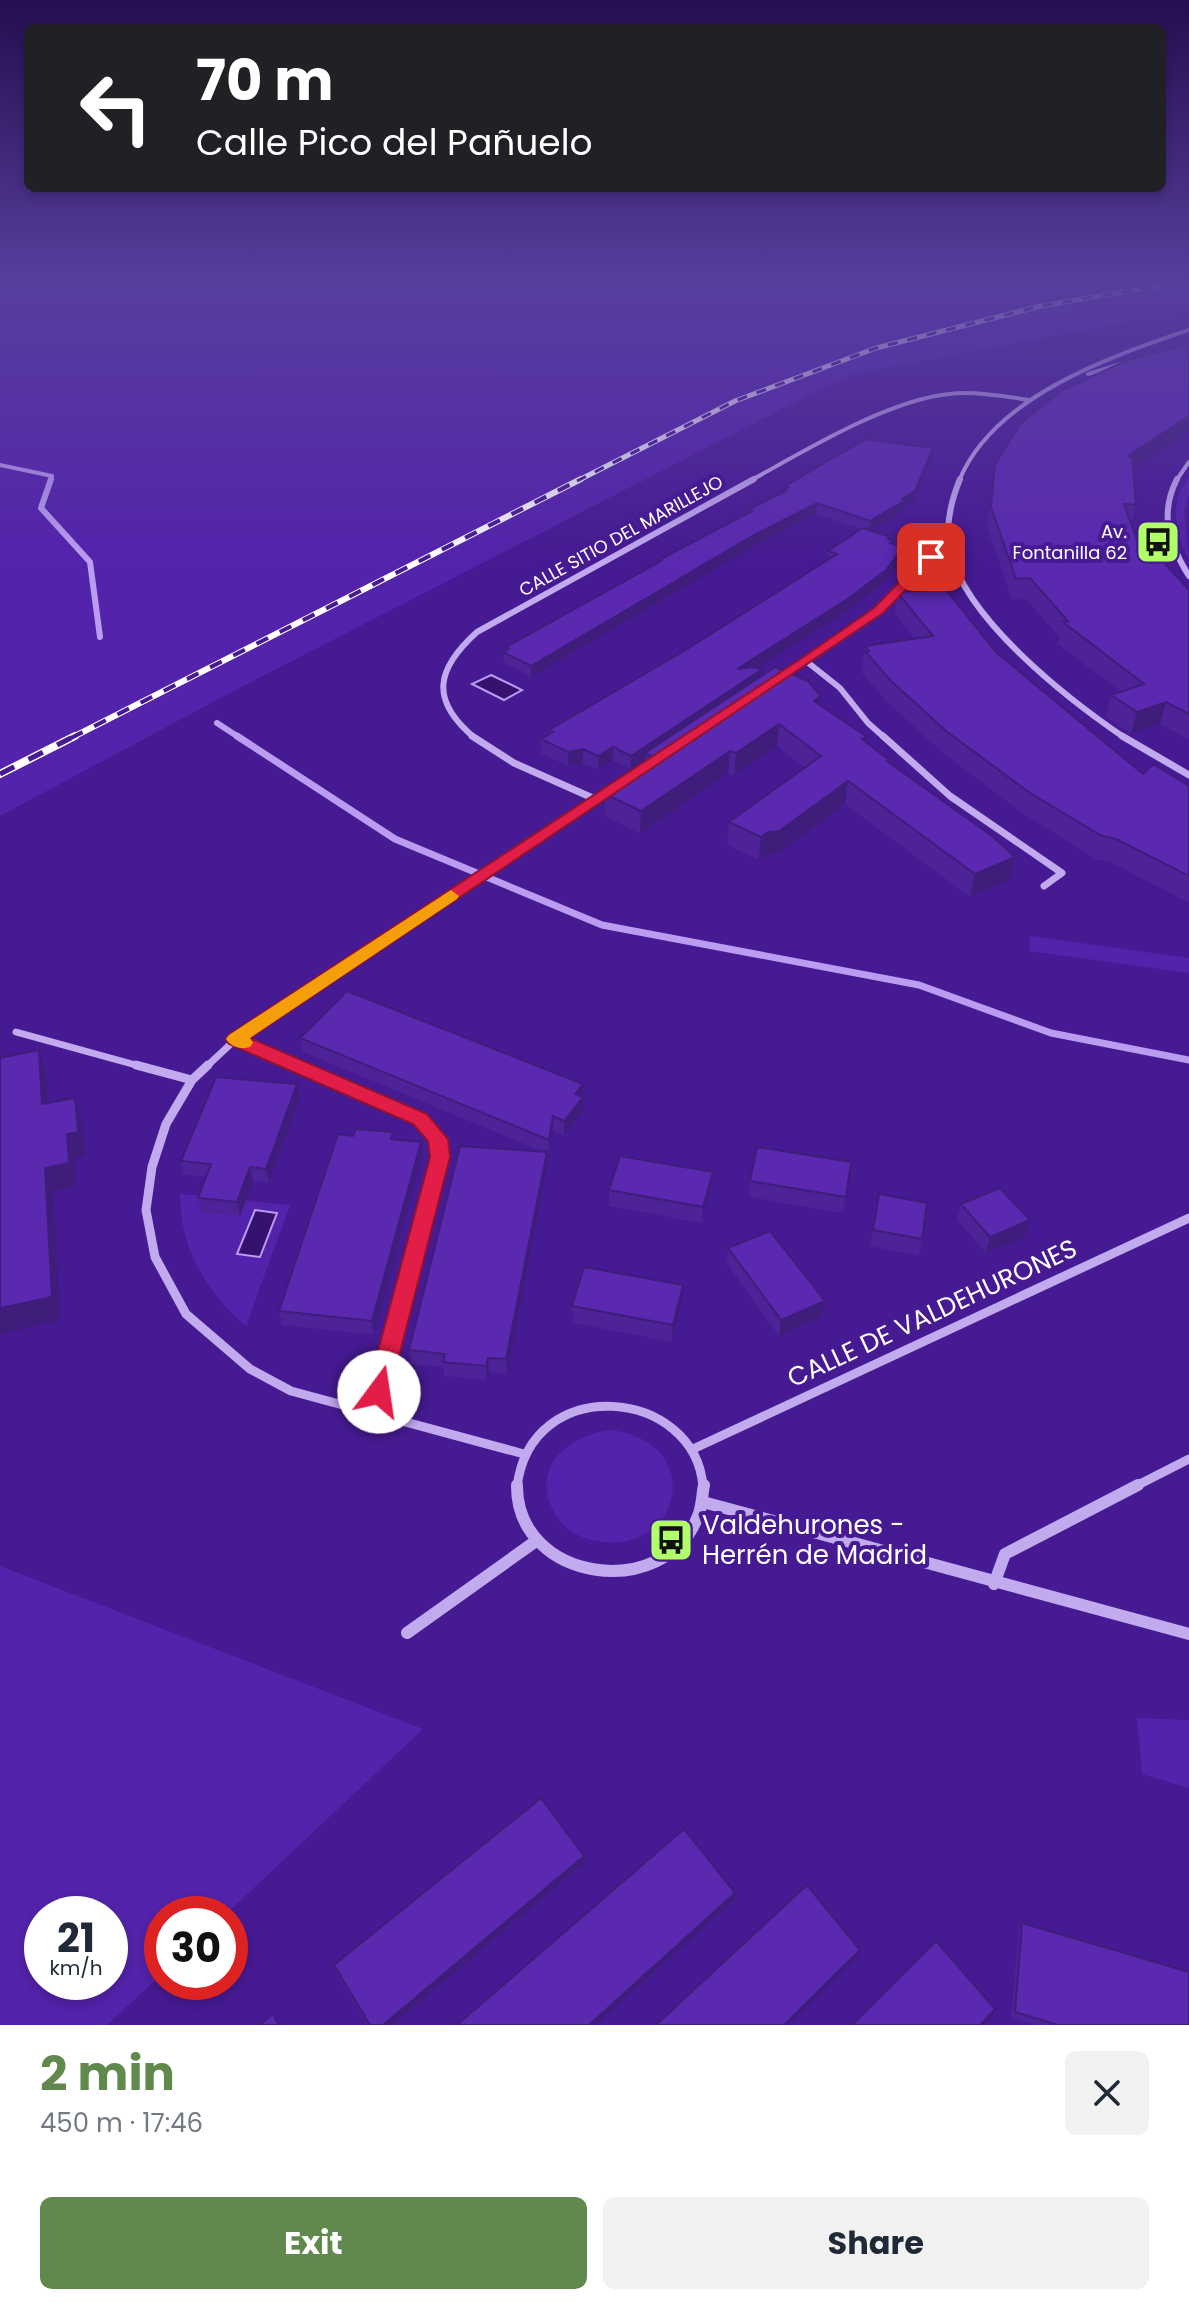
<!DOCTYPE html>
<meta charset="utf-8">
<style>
body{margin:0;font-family:Poppins,sans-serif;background:#f2f2f3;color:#1f2937;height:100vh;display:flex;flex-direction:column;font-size:30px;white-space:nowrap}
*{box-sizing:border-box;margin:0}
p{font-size:26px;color:#747a83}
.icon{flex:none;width:44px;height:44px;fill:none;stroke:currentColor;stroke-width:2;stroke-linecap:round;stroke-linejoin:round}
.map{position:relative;height:2025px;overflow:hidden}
.sheet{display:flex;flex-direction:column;background:#fff;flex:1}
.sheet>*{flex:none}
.banner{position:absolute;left:24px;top:24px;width:1142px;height:168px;border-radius:12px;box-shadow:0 4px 12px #0003;background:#202124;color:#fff;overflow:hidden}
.speed{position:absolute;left:24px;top:1896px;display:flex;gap:16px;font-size:40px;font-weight:700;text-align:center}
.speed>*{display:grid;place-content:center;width:104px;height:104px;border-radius:50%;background:#fff;box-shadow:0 4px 12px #0003;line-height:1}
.speed small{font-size:20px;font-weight:400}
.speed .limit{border:12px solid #d22;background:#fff;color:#111}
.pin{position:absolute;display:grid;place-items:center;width:68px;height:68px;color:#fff;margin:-34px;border-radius:16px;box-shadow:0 4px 12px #0006}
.me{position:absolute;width:88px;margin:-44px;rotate:14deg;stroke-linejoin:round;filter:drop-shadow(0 0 6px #0008)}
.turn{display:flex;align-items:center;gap:28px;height:168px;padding:0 40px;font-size:36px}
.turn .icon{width:104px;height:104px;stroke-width:2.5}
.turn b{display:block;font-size:56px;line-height:68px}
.round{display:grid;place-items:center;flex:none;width:84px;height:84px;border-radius:12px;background:#f2f2f3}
.headline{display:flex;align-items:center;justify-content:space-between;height:136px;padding:0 40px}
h1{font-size:48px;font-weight:700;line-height:60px;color:#61894d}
.action{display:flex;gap:16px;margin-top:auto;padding:16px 40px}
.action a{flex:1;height:92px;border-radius:12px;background:#61894d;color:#fff;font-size:32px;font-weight:700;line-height:92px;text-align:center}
.action a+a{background:#f2f2f3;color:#1f2937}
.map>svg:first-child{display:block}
.green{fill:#5323ab;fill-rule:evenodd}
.water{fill:#351170;stroke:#ba9df1;stroke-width:2}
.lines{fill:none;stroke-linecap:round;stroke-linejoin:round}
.stream-far2{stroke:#ba9df1;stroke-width:4}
.stream-far1{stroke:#ba9df1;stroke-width:6}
.stream{stroke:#ba9df1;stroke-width:7}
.street-far4{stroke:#c2aaef;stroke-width:4}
.street-far3{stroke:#c2aaef;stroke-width:6}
.street-far2{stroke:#c2aaef;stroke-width:7}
.street-far1{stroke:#c2aaef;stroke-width:9}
.street{stroke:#c2aaef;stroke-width:12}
.rail-far2-casing{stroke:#fff;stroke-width:5}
.rail-far1-casing{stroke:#fff;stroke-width:6}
.rail-casing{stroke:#fff;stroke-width:8}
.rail-far2{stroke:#461a92;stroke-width:3;stroke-dasharray:10;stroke-linecap:butt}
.rail-far1{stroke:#461a92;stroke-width:4;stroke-dasharray:13;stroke-linecap:butt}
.rail{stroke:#461a92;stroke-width:5;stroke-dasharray:16;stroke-linecap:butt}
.wall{fill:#4d2397}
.shaded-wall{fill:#3f1d7b}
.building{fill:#5a29b0;stroke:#3f1d7b;stroke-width:2}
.route{fill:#e11d48;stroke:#92132f;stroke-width:2}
.slow{fill:#f59e0b}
.labels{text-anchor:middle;stroke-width:8;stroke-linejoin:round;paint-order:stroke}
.far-poi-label{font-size:18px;fill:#fff;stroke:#461a92;text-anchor:end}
.far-street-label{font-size:18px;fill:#fff;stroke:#461a92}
.near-street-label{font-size:26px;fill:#fff;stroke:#461a92}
.near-poi-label{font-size:26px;fill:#fff;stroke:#461a92;text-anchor:start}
</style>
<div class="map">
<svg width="1189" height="2025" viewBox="0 0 1189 2025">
<rect width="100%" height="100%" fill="#461a92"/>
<path class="green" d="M 0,279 L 1189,279 L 1189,310 L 848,375 L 228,694 L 0,816 Z
M 1189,477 L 1189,495 L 1184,511 L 1189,560 C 1176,534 1168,502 1189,477 Z
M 1030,936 L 1189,958 L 1189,973 L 1029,951 Z
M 180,1194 L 290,1205 L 246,1326 C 205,1291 180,1248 180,1194 Z
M 611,1430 C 710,1443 680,1561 592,1540 C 577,1537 562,1527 554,1512 C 530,1467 568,1435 611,1430 Z
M 0,1566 L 423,1729 L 226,1914 L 162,1914 L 162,1974 L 107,2025 L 0,2025 ZM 42,1914 L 110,1914 L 110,1982 L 42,1982 Z
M 1137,1718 L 1189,1720 L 1189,1788 L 1142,1774 Z"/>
<path class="water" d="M 491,675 L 522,690 L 504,700 L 472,684 Z
M 255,1210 L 277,1213 L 260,1257 L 237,1254 Z"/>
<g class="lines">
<path class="stream-far2" d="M 0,465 L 52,476 L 50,481"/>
<path class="stream-far1" d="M 51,479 L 41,508 L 90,562 L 100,637
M 217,723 L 240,738"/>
<path class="stream" d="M 237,736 L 395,839 L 602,925 L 919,985 L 1051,1033 L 1189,1060"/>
<path class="street-far4" d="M 1088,374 L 1121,364
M 750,481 C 804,451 888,400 949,394 C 976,391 1002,396 1029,400
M 959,481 C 993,397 1109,357 1189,330
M 1176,481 L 1189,462"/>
<path class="street-far3" d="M 960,479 C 951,501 945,528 950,551 C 966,620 1069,700 1125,738
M 1177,479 C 1159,514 1169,544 1189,576
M 806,661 L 840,688 L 868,723 L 885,738
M 780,678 L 879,610 L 931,557 L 949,547
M 475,738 C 429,700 436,669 477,632 L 754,479"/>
<path class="street-far2" d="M 472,736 L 514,763 L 595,799
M 883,736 L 950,796 L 1062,873 L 1044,886
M 1122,736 L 1189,775
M 16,1032 L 143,1067
M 236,1039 L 300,1067
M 206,1067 L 236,1039 L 651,762"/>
<path class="street-far1" d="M 136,1065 L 192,1080
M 208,1065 L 192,1080 L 166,1124 L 152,1167 L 146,1210 L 155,1257 L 186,1314 L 250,1369 L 291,1391 L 524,1454
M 295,1065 L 420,1119 L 438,1139 L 440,1157 L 373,1415
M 693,1449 L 1189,1218
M 517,1487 C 531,1371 696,1388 703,1487
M 1134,1487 L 1189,1459"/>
<path class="street" d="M 517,1485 C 516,1582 665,1603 698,1516 C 702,1507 702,1495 704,1485
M 703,1502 L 1189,1634
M 994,1584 L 1005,1554 L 1138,1485
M 407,1633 L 536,1541"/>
<g class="rail-far2-casing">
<path id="rail-far2" d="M 577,481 L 735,401 L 876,348 L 1041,306 L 1189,281"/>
</g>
<g class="rail-far1-casing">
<path id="rail-far1" d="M 71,738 L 581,479"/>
</g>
<g class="rail-casing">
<path id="rail" d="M 0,774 L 75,736"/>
</g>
<use href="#rail-far2" class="rail-far2"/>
<use href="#rail-far1" class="rail-far1"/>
<use href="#rail" class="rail"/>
</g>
<path class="wall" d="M 931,458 L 914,501 L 905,506 L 905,510 L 871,530 L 890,537 L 890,539 L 893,544 L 903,547 L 901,560 L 884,583 L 847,611 L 757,668 L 761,677 L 821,696 L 820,705 L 866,742 L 889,762 L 1010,880 L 970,897 L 845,804 L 777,854 L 766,855 L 759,860 L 727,845 L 729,822 L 805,768 L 777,746 L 734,776 L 728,773 L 640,834 L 605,816 L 605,794 L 645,767 L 645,760 L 631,769 L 613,761 L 598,770 L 583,763 L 568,766 L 541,753 L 541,739 L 549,734 L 549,730 L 684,651 L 828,560 L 828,551 L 861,529 L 816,514 L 756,545 L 531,677 L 504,663 L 503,652 L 506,651 L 506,647 L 659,563 L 659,560 L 748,513 L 748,510 L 783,492 L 785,486 Z
M 995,464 L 1133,469 L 1136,505 L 1131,525 L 1143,557 L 1189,590 L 1189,740 L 1160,724 L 1131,734 L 1106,717 L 1111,695 L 1121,692 L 1058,644 L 1060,638 L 1026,599 L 1012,600 L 987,527 Z
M 897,592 L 996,652 L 1143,774 L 1189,786 L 1189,903 L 1110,862 L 1096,859 L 1025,815 L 943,753 L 885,700 L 862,673 L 862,668 L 865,646 L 915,639 L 895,613 Z
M 300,1038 L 583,1084 L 583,1111 L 564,1135 L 553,1131 L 549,1155 L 547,1153 L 547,1167 L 507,1374 L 489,1372 L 487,1380 L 444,1376 L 443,1367 L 411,1364 L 409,1350 L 544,1152 L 303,1052 Z
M 299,1098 L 269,1183 L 253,1181 L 240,1216 L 201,1212 L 198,1198 L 206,1177 L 184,1175 L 181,1161 Z
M 394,1139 L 422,1156 L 374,1335 L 282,1325 L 279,1311 Z
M 851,1162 L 843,1213 L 749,1197 L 750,1181 Z
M 711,1188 L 702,1223 L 609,1206 L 609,1190 Z
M 879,1194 L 922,1239 L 919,1256 L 870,1246 Z
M 961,1204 L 1025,1237 L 986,1253 L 957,1220 Z
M 728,1248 L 825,1301 L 822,1317 L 779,1336 L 727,1264 Z
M 682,1301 L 672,1342 L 573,1323 L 572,1306 Z
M 584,1856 L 584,1863 L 392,2025 L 368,2025 L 336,1972 L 334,1965 Z
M 1022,1923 L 1189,2025 L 1034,2025 L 1011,2018 L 1019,1930 Z"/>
<path class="shaded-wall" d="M 1189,416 L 1189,431 L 1124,476 L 1128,456 Z
M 933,448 L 931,458 L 914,501 L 905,506 L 905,510 L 869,531 L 870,521 L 902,499 Z
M 817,503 L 816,514 L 756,545 L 531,677 L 531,666 L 756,534 Z
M 903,547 L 901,560 L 884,583 L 847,611 L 736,682 L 737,669 Z
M 761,670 L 760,683 L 645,753 L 645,760 L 631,769 L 631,756 Z
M 821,696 L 819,717 L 814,701 Z
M 1166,702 L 1160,724 L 1131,734 L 1137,712 Z
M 779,724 L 777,746 L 734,776 L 736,753 Z
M 613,747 L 613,761 L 598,770 L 598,756 Z
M 583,749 L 583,763 L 568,766 L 568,752 Z
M 730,751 L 728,773 L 640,834 L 641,811 Z
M 848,781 L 845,804 L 777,854 L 766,855 L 759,860 L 761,837 Z
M 1015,857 L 1010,880 L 970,897 L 975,874 Z
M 39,1050 L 46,1074 L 49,1127 L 42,1104 Z
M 297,1084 L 299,1098 L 269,1183 L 266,1169 Z
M 583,1084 L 583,1111 L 564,1135 L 564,1121 L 575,1094 Z
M 75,1098 L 82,1121 L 85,1156 L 75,1158 L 76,1186 L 53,1191 L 60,1320 L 0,1334 L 0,1308 L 45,1168 Z
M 553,1116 L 553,1131 L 549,1155 L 549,1140 Z
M 421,1142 L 422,1156 L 374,1335 L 372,1321 Z
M 547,1152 L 547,1167 L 507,1374 L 506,1359 Z
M 250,1167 L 253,1181 L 240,1216 L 237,1202 Z
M 713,1172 L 711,1188 L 702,1223 L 703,1207 Z
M 1030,1220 L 1025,1237 L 986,1253 L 990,1237 Z
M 683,1285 L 682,1301 L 672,1342 L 673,1325 Z
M 825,1301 L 822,1317 L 779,1336 L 781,1320 Z
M 488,1358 L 489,1372 L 487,1380 L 486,1366 Z
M 584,1856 L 584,1863 L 392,2025 L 383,2025 Z
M 735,1893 L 734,1900 L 596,2025 L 589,2025 Z
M 860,1950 L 858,1956 L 788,2025 L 784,2025 Z
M 995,2009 L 992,2015 L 983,2025 L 980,2025 Z"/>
<path class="building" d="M 1189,344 L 1189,416 L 1128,456 L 1132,457 L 1136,505 L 1124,504 L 1143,557 L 1158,556 L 1189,590 L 1189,714 L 1166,702 L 1137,712 L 1111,695 L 1144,684 L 1063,622 L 1068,621 L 1030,578 L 1016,579 L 991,507 L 995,464 L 1021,423 L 1063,390 L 1123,362 Z
M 866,439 L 933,448 L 915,491 L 902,499 L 906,500 L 870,521 L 817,503 L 756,534 L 531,666 L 503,652 L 509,649 L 506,647 L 661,561 L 659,560 L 752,511 L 748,510 L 786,491 L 783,490 L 788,487 L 785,486 Z
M 863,528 L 890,537 L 888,539 L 893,541 L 890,543 L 903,547 L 886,570 L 849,598 L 737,669 L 754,667 L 761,670 L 631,756 L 613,747 L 598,756 L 583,749 L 568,752 L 541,739 L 553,732 L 549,730 L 684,651 L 837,554 L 828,551 Z
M 934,585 L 946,590 L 996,652 L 1143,774 L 1153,764 L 1189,786 L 1189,876 L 1116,839 L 1102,836 L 1030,793 L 946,731 L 888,678 L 865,651 L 869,651 L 865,646 L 933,636 L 897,592 L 927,590 Z
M 775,667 L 808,681 L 821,696 L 814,701 L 867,737 L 862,739 L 889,760 L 887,761 L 992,836 L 1015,857 L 975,874 L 848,781 L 779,831 L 768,832 L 761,837 L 729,822 L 821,756 L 779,724 L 736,753 L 730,751 L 641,811 L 605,794 L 657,759 L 645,753 Z
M 347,991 L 583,1084 L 575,1094 L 583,1097 L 564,1121 L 553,1116 L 549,1140 L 300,1038 Z
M 39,1050 L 42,1104 L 75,1098 L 78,1132 L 67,1134 L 69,1163 L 45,1168 L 52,1297 L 0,1308 L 0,1058 Z
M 216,1077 L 297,1084 L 266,1169 L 250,1167 L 237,1202 L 198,1198 L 211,1164 L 181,1161 Z
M 356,1129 L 393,1132 L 391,1139 L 421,1142 L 372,1321 L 279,1311 L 338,1134 L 353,1136 Z
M 460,1146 L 547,1152 L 506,1359 L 488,1358 L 486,1366 L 443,1362 L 445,1354 L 409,1350 Z
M 757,1147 L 851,1162 L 846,1197 L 750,1181 Z
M 620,1156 L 713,1172 L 703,1207 L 609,1190 Z
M 1000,1188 L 1030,1220 L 990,1237 L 961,1204 Z
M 879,1194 L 927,1203 L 922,1239 L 873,1230 Z
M 770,1231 L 825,1301 L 781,1320 L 728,1248 Z
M 584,1267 L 683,1285 L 673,1325 L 572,1306 Z
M 541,1798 L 584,1856 L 383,2025 L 370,2025 L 334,1965 Z
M 684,1829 L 735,1893 L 589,2025 L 457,2025 Z
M 807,1885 L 860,1950 L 784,2025 L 656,2025 Z
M 1022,1923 L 1189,1972 L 1189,2025 L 1058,2025 L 1015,2012 Z
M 936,1941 L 995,2009 L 980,2025 L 852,2025 Z
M 273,2014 L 279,2025 L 259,2025 Z"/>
<linearGradient id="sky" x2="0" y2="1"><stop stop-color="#260e50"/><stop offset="0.5" stop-color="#573e9d"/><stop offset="1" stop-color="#573e9d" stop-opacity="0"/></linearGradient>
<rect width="1189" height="563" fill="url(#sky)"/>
<path class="route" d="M 927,554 L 938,557 L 883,613 L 250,1038 L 427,1114 L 448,1139 L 450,1157 L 390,1392 L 387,1399 L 379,1402 L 371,1399 L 367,1392 L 430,1157 L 428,1141 L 413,1124 L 229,1044 L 226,1039 L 229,1035 L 802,658 L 874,608 Z"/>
<path class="slow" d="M 451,890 L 459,896 L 457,899 L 250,1038 L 253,1043 L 250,1047 C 241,1050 231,1047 226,1039 L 229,1035 Z"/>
<defs>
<g id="bus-square" transform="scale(2.3)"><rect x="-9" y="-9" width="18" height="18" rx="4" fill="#b1ff68" stroke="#461a92"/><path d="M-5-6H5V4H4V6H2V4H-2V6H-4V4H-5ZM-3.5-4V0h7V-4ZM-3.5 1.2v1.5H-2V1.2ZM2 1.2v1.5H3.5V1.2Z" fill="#111"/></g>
</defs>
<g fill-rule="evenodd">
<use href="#bus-square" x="1158" y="542"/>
<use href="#bus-square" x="671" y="1540"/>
</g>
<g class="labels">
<g class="far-poi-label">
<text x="1127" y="538">Av.<tspan x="1127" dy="21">Fontanilla 62</tspan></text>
</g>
<g class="far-street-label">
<text transform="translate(621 536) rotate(-29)" y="6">CALLE SITIO DEL MARILLEJO</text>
</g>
<g class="near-street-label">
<text transform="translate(932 1313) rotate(-25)" y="9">CALLE DE VALDEHURONES</text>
</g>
<g class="near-poi-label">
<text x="702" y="1534">Valdehurones -<tspan x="702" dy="30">Herrén de Madrid</tspan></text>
</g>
</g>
</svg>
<div class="speed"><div>21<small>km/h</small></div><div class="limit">30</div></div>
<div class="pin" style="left:931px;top:557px;background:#d93025"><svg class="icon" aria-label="arrive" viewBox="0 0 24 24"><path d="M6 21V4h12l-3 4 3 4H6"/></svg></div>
<svg class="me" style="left:379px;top:1392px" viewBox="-20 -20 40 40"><circle r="19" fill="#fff"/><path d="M0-13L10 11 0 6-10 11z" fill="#e11d48"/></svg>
<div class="banner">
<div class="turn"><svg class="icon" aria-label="left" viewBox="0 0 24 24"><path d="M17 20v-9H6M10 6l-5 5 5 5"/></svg><div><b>70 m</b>Calle Pico del Pañuelo</div></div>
</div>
</div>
<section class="sheet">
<div class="headline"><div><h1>2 min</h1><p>450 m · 17:46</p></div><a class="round"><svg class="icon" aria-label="close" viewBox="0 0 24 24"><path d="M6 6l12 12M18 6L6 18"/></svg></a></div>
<div class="action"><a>Exit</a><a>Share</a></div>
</section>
